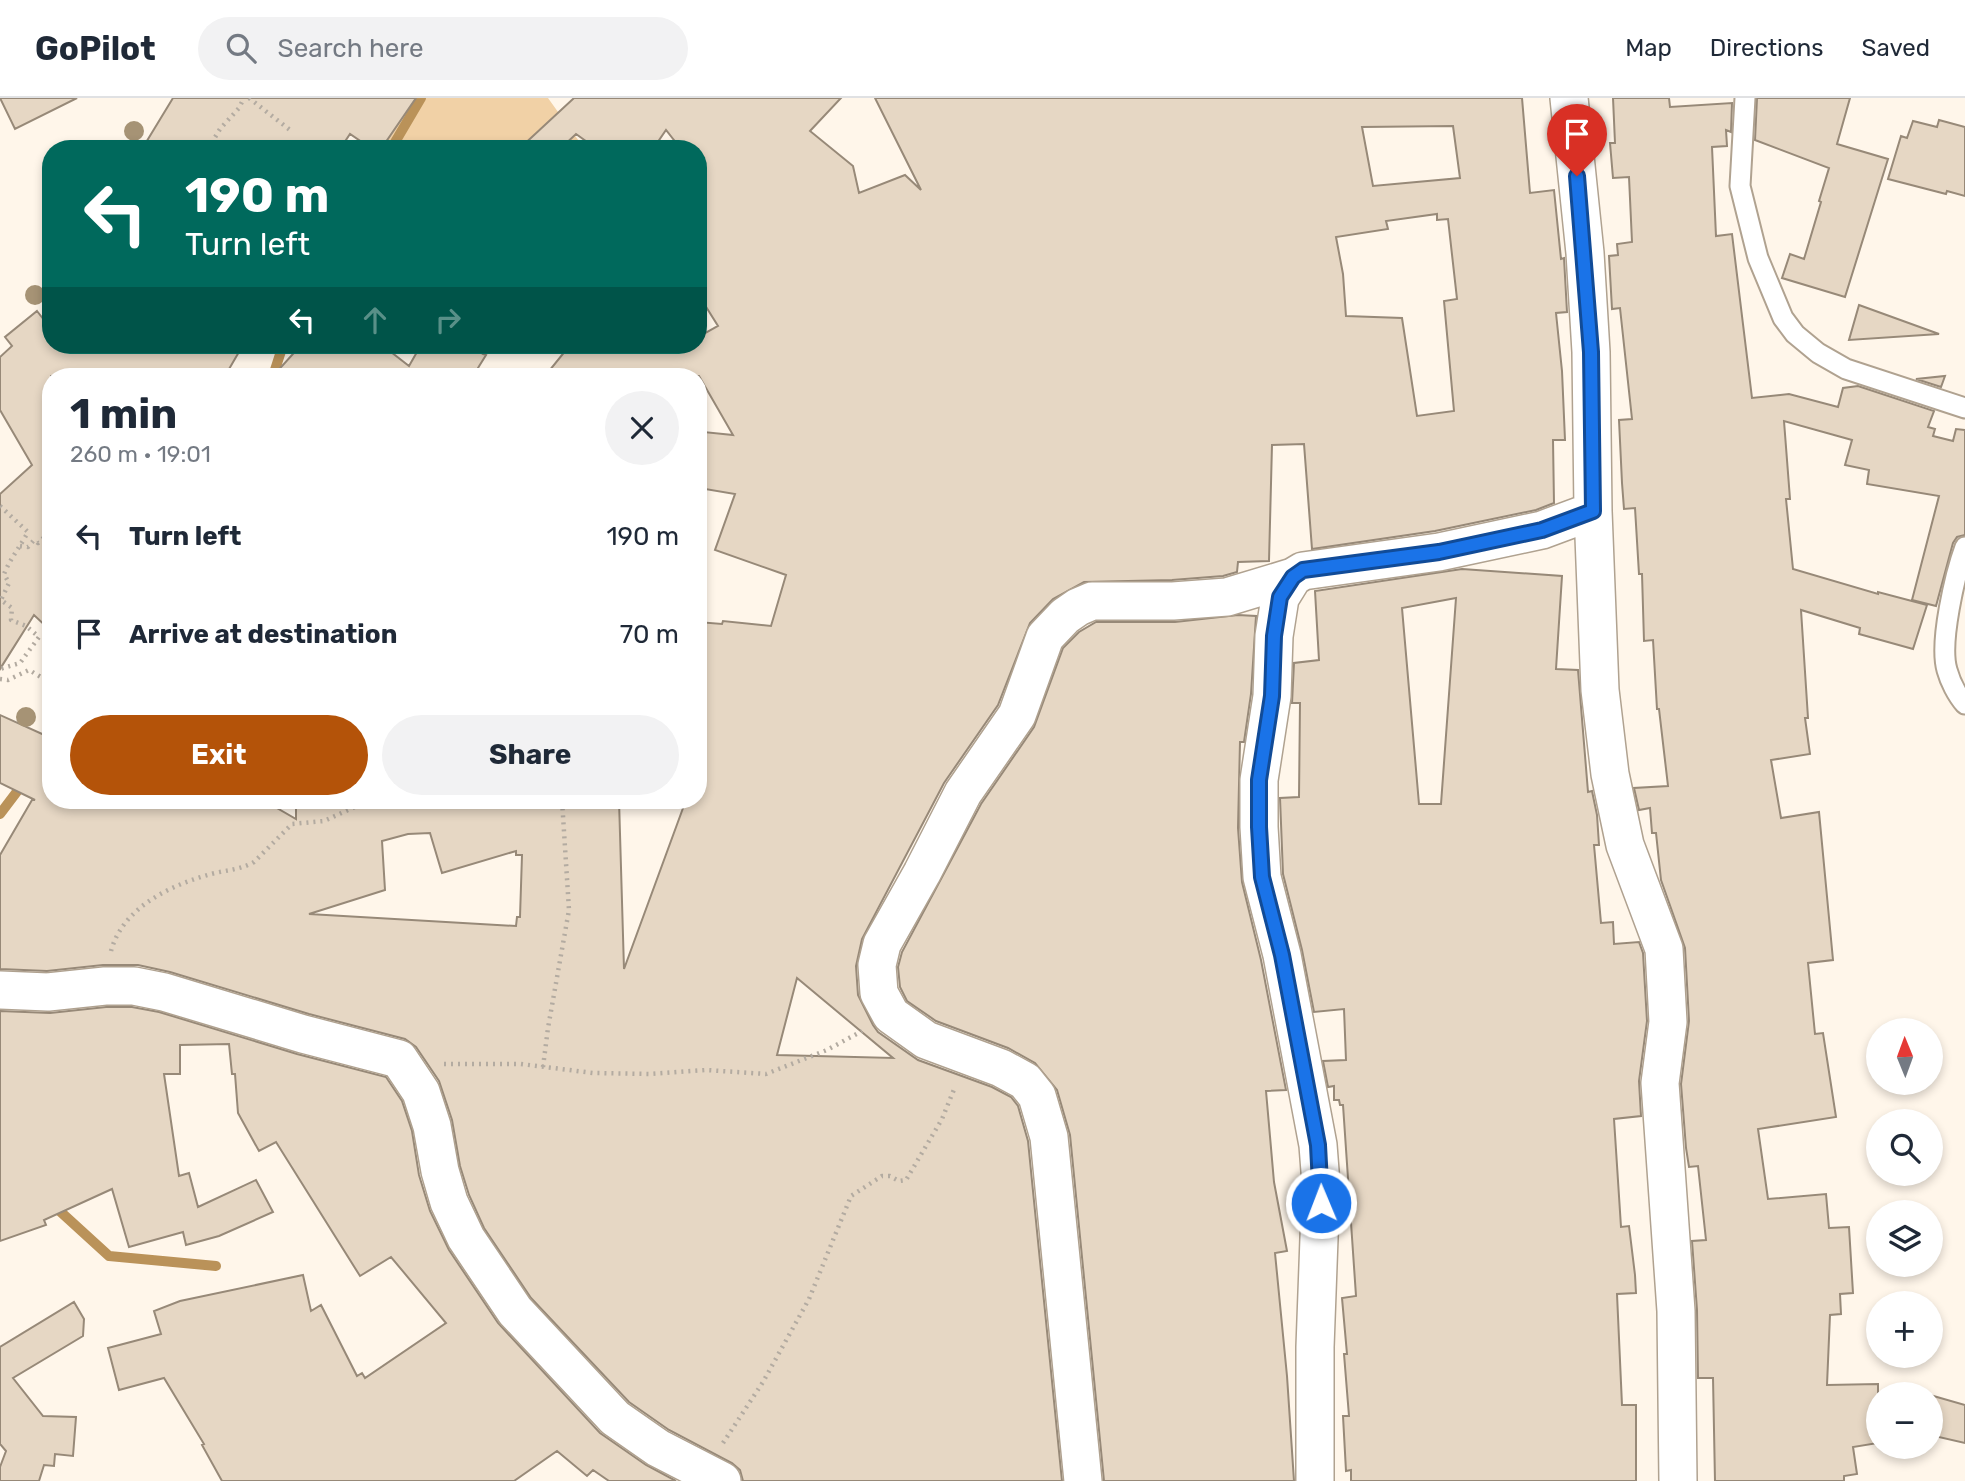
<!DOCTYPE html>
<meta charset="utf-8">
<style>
body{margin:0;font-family:Rubik,sans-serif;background:#f2f2f3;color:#1f2937;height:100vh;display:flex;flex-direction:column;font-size:26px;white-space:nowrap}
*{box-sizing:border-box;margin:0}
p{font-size:23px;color:#747a83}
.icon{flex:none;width:38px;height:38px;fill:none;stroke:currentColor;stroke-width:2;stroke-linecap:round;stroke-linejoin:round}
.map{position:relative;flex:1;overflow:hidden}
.sheet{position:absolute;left:42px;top:270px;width:665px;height:441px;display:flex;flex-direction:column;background:#fff;border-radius:28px;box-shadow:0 4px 10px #0003}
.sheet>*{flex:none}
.hud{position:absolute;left:42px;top:42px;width:665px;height:214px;border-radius:28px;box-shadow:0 4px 10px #0003;background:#00695c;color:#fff;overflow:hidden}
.needle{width:46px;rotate:359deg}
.controls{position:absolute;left:1866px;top:920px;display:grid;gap:14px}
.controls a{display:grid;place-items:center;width:77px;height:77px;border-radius:50%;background:#fff;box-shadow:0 4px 10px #0003;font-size:35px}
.pin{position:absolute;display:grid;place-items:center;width:60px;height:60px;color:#fff;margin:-72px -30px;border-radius:50% 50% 50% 0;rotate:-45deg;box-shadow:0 0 7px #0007}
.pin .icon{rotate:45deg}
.me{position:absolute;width:77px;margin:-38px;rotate:359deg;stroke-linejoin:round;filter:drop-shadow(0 0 5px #0008)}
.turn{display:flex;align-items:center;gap:24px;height:147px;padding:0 28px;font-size:32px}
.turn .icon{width:91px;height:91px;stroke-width:2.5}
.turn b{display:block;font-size:49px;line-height:60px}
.lanes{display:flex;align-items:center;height:66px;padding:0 28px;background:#0003;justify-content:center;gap:35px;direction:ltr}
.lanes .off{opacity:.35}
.round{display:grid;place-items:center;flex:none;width:74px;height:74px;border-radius:37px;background:#f2f2f3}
.head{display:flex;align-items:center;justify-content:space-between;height:119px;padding:0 28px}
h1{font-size:42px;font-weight:700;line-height:52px}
.primary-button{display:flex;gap:14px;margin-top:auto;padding:14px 28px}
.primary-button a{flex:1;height:80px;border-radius:42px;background:#b45309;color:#fff;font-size:28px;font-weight:700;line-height:80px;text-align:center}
.primary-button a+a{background:#f2f2f3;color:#1f2937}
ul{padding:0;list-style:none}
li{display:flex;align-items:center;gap:21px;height:98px;padding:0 28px}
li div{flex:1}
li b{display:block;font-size:26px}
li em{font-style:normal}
header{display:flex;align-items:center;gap:42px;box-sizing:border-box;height:98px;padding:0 35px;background:#fff;border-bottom:2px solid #e0e1e3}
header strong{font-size:33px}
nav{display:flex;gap:38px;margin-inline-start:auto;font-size:24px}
.search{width:490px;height:63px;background:#f2f2f3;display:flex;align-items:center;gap:18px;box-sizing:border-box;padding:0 24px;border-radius:38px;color:#747a83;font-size:26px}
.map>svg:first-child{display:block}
.green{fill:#f1d1a6}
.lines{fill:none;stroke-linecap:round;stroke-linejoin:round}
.stream{stroke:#ba9259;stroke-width:10}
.building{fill:#e6d7c4;stroke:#978978;stroke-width:2;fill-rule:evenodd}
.lane-casing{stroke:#b0a290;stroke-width:23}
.street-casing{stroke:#b0a290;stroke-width:40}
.path{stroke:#b3aba1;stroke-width:4.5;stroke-dasharray:2 5;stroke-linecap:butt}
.lane{stroke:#fff;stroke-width:19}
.street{stroke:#fff;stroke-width:37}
.tree{fill:#a69375}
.route-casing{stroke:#114b97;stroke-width:18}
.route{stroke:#1a73e8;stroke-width:12}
</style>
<header>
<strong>GoPilot</strong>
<div class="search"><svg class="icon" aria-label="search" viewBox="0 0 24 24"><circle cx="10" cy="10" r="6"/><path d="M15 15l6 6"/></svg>Search here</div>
<nav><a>Map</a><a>Directions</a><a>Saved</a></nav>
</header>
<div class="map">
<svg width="1965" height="1383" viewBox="0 0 1965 1383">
<rect width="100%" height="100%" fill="#fff6ea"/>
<path class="green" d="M 394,0 L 548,0 L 581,46 L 587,51 L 360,51 Z"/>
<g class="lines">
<path class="stream" d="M 391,51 L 421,0
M 273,278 L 283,247
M 0,716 L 25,683
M 52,1106 L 109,1158 L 216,1168"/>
</g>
<path class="building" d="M 0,0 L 77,0 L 15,31 Z
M 173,0 L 416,0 L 381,51 L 372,51 L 350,36 L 340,51 L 142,51 Z
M 574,0 L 841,0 L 810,33 L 853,68 L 859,95 L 905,77 L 921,92 L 875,0 L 1522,0 L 1530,95 L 1554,92 L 1561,161 L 1564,160 L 1567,214 L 1556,215 L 1562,273 L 1565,342 L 1553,342 L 1554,405 L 1536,412 L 1435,433 L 1312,451 L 1304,346 L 1272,347 L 1269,463 L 1238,464 L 1237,474 L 1223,478 L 1172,482 L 1084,484 L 1053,501 L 1030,525 L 998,607 L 944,685 L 862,841 L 856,868 L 858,897 L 873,927 L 878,934 L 918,962 L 992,989 L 1011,999 L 1018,1008 L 1028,1043 L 1062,1383 L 743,1383 L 740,1372 L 732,1365 L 669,1332 L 629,1304 L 531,1200 L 484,1130 L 469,1097 L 460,1068 L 452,1022 L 439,983 L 416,949 L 405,941 L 309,916 L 170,874 L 138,867 L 103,867 L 47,873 L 0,871 L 0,757 L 32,702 L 35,702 L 0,685 L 0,617 L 51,640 L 51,702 L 263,702 L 296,721 L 296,702 L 619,702 L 624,871 L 686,702 L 698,702 L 698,524 L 722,526 L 723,523 L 771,528 L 786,477 L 715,452 L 735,396 L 699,390 L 704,334 L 733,337 L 699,278 L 545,278 L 570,247 L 698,247 L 698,239 L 718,228 L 698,196 L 698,51 L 681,51 L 666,32 L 653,51 L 597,51 L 576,36 L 560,51 L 519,51 ZM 1453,28 L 1460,80 L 1373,88 L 1362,29 ZM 1437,116 L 1437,122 L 1448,121 L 1457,201 L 1444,203 L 1454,313 L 1417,318 L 1402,220 L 1346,218 L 1343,176 L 1336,139 L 1388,131 L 1386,123 ZM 430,735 L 442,775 L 516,753 L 516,757 L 522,757 L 520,819 L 517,819 L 516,828 L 309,816 L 385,792 L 382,743 L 408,736 ZM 797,880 L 893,960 L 777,957 Z
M 1613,0 L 1669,0 L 1670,9 L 1732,5 L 1731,34 L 1726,32 L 1727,48 L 1712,49 L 1716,138 L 1732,136 L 1752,300 L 1789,296 L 1838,309 L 1843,290 L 1858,288 L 1934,313 L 1928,329 L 1935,331 L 1933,338 L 1953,343 L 1956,331 L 1965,332 L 1965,437 L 1957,439 L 1953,445 L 1936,508 L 1912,502 L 1939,398 L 1867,386 L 1869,372 L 1845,367 L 1852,342 L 1784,323 L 1790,401 L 1786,401 L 1793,471 L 1878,496 L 1878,494 L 1927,507 L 1913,551 L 1859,536 L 1860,530 L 1801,512 L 1808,620 L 1805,620 L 1810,656 L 1771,662 L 1781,720 L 1819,714 L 1833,862 L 1808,865 L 1815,936 L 1823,935 L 1836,1019 L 1758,1031 L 1768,1101 L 1826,1096 L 1829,1130 L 1849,1129 L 1853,1195 L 1840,1196 L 1841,1216 L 1830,1217 L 1827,1287 L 1878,1286 L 1878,1345 L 1853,1349 L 1857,1376 L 1844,1378 L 1844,1383 L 1715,1383 L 1713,1280 L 1698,1280 L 1697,1212 L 1692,1143 L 1706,1142 L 1698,1068 L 1689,1069 L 1686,1050 L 1681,986 L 1689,923 L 1685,850 L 1661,782 L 1656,735 L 1652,735 L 1650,710 L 1639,712 L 1634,690 L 1668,688 L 1659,611 L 1657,611 L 1653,542 L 1644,543 L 1642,476 L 1639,476 L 1635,410 L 1624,411 L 1622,385 L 1619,322 L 1632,321 L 1620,210 L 1612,211 L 1609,158 L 1618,157 L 1617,146 L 1632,144 L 1629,79 L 1613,80 L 1610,45 L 1615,45 Z
M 1757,0 L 1850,0 L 1837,46 L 1888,61 L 1845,199 L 1782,180 L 1790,156 L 1804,161 L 1821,104 L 1819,103 L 1829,70 L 1755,42 Z
M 1939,22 L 1965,29 L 1965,98 L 1947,93 L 1946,96 L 1888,81 L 1901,38 L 1907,40 L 1913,23 L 1937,29 Z
M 1859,207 L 1939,236 L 1849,242 Z
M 37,213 L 51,231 L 51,247 L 243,247 L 225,278 L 51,278 L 51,533 L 34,517 L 0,571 L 0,396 L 32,367 L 0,312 L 0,259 L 12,248 L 5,239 Z
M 301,247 L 382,247 L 409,268 L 421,247 L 489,247 L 483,256 L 486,257 L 473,278 L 273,278 Z
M 1945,278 L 1941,289 L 1916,281 Z
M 1462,471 L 1562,478 L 1556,571 L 1578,572 L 1588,694 L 1592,693 L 1597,717 L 1599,747 L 1594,747 L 1601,825 L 1613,824 L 1614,846 L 1639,844 L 1643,855 L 1647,923 L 1639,983 L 1641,1018 L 1614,1021 L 1621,1129 L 1629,1128 L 1635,1177 L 1636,1195 L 1617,1196 L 1622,1307 L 1636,1307 L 1636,1383 L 1351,1383 L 1351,1372 L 1346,1373 L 1343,1318 L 1349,1318 L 1344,1256 L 1347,1256 L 1342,1200 L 1356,1198 L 1343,1007 L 1340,1007 L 1339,1002 L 1334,1002 L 1334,988 L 1328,989 L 1323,963 L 1346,962 L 1344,911 L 1314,914 L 1302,852 L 1283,776 L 1280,700 L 1299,699 L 1300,605 L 1292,605 L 1294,565 L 1319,562 L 1315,493 ZM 1456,500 L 1441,706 L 1419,706 L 1402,510 Z
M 1238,517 L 1256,518 L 1251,596 L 1244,644 L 1240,644 L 1238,730 L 1242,784 L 1261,862 L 1286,992 L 1266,993 L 1274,1084 L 1287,1153 L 1275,1155 L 1287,1278 L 1294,1383 L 1104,1383 L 1070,1037 L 1057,992 L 1035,965 L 1008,950 L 936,923 L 907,903 L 900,889 L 898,869 L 902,854 L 981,706 L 1034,629 L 1063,550 L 1079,534 L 1096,524 L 1175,524 Z
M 106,909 L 132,909 L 159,914 L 297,956 L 386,979 L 402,1003 L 412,1033 L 419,1077 L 430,1113 L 449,1152 L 498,1225 L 600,1335 L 646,1367 L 676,1383 L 609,1383 L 593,1372 L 587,1378 L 557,1353 L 514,1383 L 222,1383 L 202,1347 L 204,1346 L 164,1280 L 119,1292 L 108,1250 L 161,1236 L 154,1213 L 180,1203 L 303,1177 L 311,1213 L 321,1207 L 357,1278 L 362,1275 L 365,1280 L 446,1225 L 391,1159 L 360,1178 L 276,1044 L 259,1053 L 238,1015 L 235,976 L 232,976 L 229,946 L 180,947 L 180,976 L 164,976 L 179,1078 L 189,1075 L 198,1109 L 256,1082 L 273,1114 L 219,1138 L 186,1147 L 183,1134 L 129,1149 L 112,1091 L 44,1122 L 46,1127 L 0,1143 L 0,913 L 50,915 Z
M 74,1204 L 84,1221 L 83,1238 L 13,1280 L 43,1318 L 76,1319 L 73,1358 L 55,1356 L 54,1368 L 44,1367 L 39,1383 L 0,1383 L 0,1369 L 6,1353 L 0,1346 L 0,1249 Z
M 1930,1297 L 1965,1307 L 1965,1345 L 1930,1337 Z"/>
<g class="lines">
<g class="lane-casing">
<path id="lane" d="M 1745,0 L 1740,88 L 1758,160 L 1783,220 L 1795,236 L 1818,255 L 1846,271 L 1965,310
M 1965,449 C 1955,476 1939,545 1947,572 C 1950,583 1957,597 1965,606"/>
</g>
<g class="street-casing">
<path id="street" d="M 1569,0 L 1585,155 L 1591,254 L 1593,413 L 1600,592 L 1610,676 L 1625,747 L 1664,851 L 1668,924 L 1660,985 L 1676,1213 L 1678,1383
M 0,892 L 48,894 L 105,888 L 134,888 L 164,894 L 303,936 L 399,961 L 421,994 L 432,1028 L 440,1073 L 449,1104 L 466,1140 L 515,1213 L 615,1320 L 658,1350 L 722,1383
M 1083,1383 L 1049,1039 L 1037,998 L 1025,983 L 1001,970 L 926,942 L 891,917 L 879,895 L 877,867 L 882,846 L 922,775 L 963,695 L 1017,617 L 1045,539 L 1065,518 L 1078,509 L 1092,503 L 1173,503 L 1227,499 L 1293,479
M 1315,1383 L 1315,1249 L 1321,1086 L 1318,1047 L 1282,857 L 1262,779 L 1259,729 L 1259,682 L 1272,598 L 1274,538 L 1280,500 L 1293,479 L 1303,473 L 1439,454 L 1542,432 L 1593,413"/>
</g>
<path class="path" d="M 249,0 L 290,32
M 208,51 L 220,31 L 239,10 L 244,0
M 0,408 L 28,434 C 20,449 10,461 4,476 L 9,485 L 1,502 L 12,510 L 11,522 L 26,528 L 39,539 L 20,565 L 0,571
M 20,448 L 28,449 L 34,442 L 38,445 L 51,433
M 0,581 L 8,582 L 29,572 L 51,585
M 111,853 C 123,809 171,787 211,776 C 226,772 240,772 254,764 L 292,726 L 324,723 L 370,702
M 444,966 L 521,966 L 593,975 L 649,976 L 706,972 L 766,976 L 827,952 L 862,933
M 543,969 L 548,930 L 569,812 L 562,702
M 723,1345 L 763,1284 L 809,1201 L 851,1098 L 882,1078 L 890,1078 L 899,1083 L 906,1082 L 942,1021 L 955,989"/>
<use href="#lane" class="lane"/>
<use href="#street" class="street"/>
</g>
<g class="tree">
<circle cx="134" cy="33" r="10"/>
<circle cx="35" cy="197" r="10"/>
<circle cx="26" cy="619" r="10"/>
</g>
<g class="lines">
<g class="route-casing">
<path id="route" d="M 1321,1105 L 1318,1047 L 1282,857 L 1262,779 L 1259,729 L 1259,682 L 1272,598 L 1274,538 L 1280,499 L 1293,479 L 1303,472 L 1439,454 L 1542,432 L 1593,413 L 1591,254 L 1577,78"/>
</g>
<use href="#route" class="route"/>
</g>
</svg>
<div class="controls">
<a><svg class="needle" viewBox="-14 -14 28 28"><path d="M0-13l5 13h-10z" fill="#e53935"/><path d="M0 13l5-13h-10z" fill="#747a83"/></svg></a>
<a><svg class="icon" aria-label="search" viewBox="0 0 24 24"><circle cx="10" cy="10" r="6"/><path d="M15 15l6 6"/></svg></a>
<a><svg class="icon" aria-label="layers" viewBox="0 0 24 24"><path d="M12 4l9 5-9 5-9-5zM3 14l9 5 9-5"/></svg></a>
<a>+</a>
<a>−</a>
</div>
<div class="pin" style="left:1577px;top:78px;background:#d93025"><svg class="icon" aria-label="arrive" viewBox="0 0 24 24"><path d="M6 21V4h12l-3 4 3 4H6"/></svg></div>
<svg class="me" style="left:1321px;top:1105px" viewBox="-20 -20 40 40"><circle r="17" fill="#1a73e8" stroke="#fff" stroke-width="3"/><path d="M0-11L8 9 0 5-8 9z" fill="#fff"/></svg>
<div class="hud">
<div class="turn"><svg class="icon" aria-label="left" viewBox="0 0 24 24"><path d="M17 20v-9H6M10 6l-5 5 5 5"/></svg><div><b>190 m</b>Turn left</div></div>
<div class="lanes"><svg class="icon" aria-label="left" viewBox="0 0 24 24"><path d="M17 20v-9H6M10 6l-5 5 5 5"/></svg><svg class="icon off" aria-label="ahead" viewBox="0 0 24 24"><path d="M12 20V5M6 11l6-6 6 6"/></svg><svg class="icon off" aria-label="right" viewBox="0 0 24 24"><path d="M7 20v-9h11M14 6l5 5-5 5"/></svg></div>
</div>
<section class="sheet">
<div class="head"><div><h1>1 min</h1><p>260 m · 19:01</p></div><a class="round"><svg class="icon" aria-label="close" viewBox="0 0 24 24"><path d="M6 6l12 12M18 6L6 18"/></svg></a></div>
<ul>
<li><svg class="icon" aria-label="left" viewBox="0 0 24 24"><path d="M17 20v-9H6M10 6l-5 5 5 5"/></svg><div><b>Turn left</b></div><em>190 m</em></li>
<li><svg class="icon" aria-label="arrive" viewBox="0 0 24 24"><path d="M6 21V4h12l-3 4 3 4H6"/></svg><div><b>Arrive at destination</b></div><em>70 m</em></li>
</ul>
<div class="primary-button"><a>Exit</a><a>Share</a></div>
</section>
</div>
